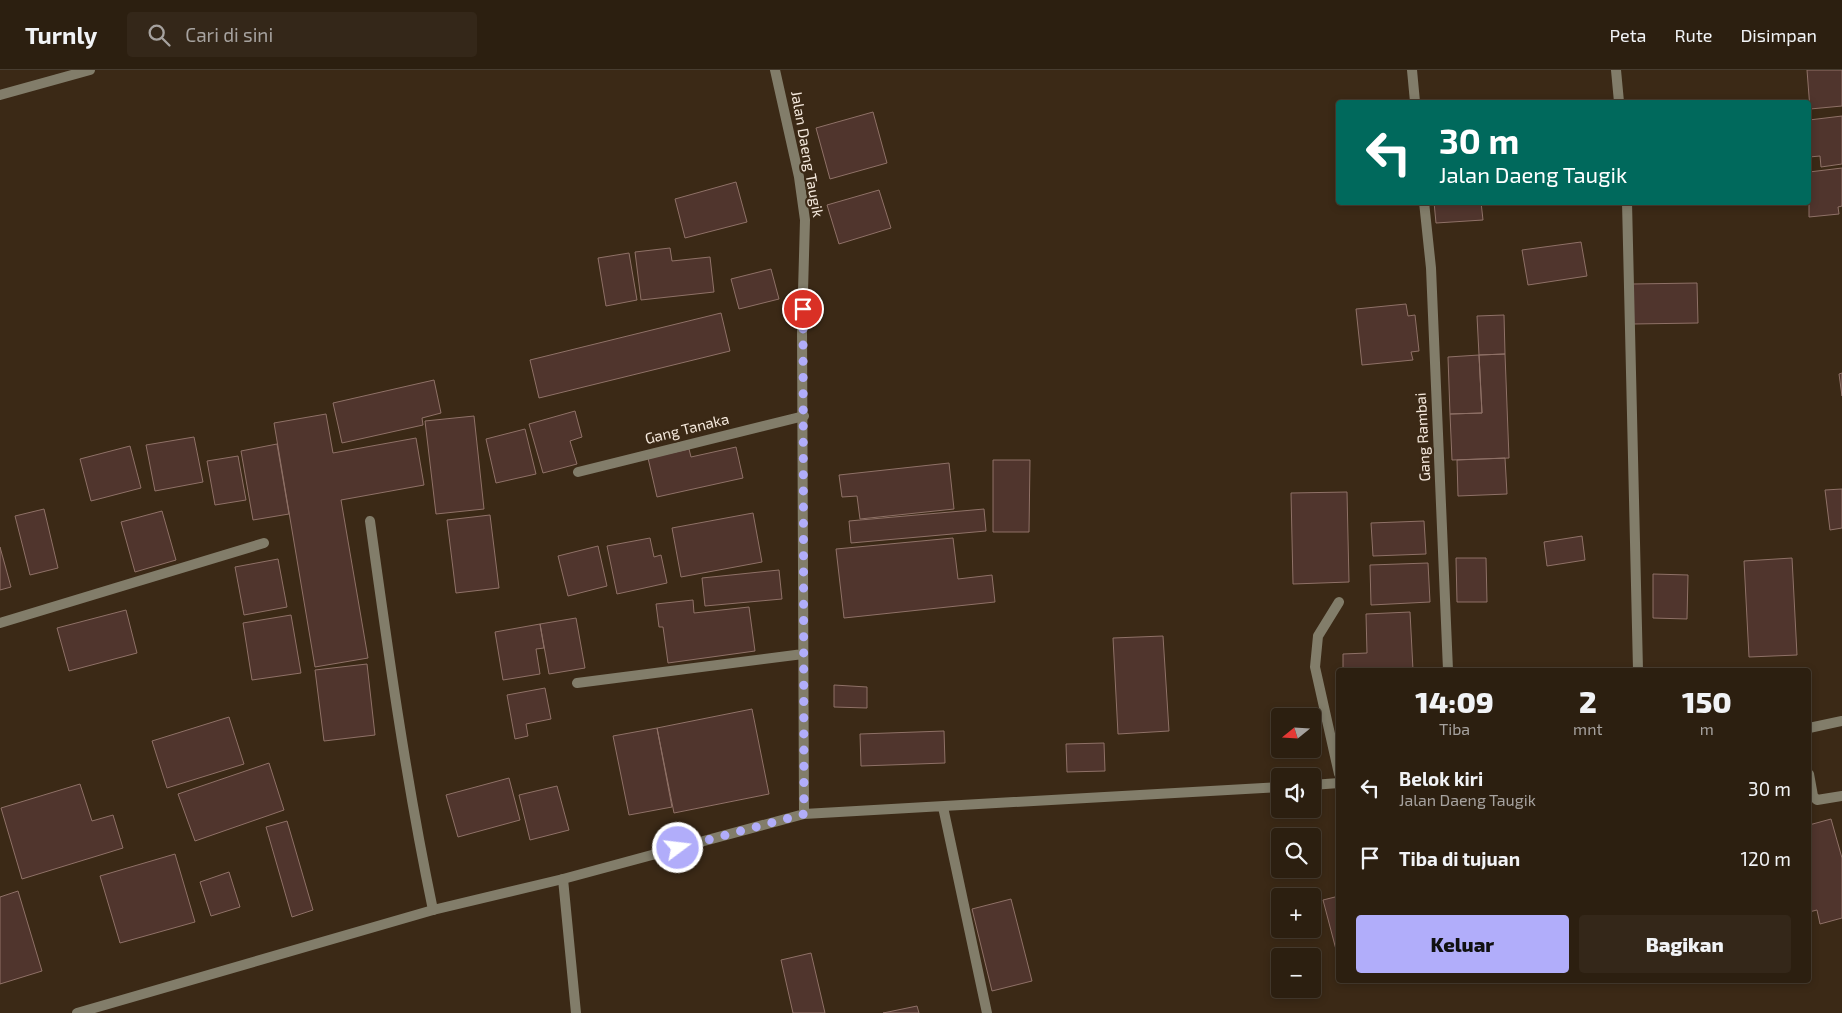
<!DOCTYPE html>
<html lang="id">
<meta charset="utf-8">
<style>
body{margin:0;font-family:"Exo 2",sans-serif;background:#342719;color:#f1f3f6;height:100vh;display:flex;flex-direction:column;font-size:19px;white-space:nowrap}
*{box-sizing:border-box;margin:0}
p{font-size:16px;color:#a6a29f}
.icon{flex:none;width:28px;height:28px;fill:none;stroke:currentColor;stroke-width:2;stroke-linecap:round;stroke-linejoin:round}
.map{position:relative;flex:1;overflow:hidden}
.panel{position:absolute;left:1336px;top:598px;width:475px;height:315px;display:flex;flex-direction:column;background:#2c1f10;border-radius:5px;box-shadow:0 2px 8px #0003,0 0 0 1px #483d30}
.panel>*{flex:none}
.banner{position:absolute;left:1336px;top:30px;width:475px;height:105px;border-radius:5px;box-shadow:0 2px 8px #0003,0 0 0 1px #483d30;background:#00695c;color:#fff;overflow:hidden}
.needle{width:32px;rotate:252deg}
.tools{position:absolute;left:1271px;top:638px;display:grid;gap:10px}
.tools a{display:grid;place-items:center;width:50px;height:50px;border-radius:5px;background:#2c1f10;box-shadow:0 2px 8px #0003,0 0 0 1px #483d30;font-size:25px}
.pin{position:absolute;display:grid;place-items:center;width:42px;height:42px;color:#fff;margin:-21px;border:2px solid #fff;border-radius:50%;box-shadow:0 1px 5px #0007}
.me{position:absolute;width:55px;margin:-28px;rotate:75deg;stroke-linejoin:round;filter:drop-shadow(0 0 4px #0008)}
.turn{display:flex;align-items:center;gap:18px;height:105px;padding:0 20px;font-size:22px}
.turn .icon{width:65px;height:65px;stroke-width:2.5}
.turn b{display:block;font-size:35px;line-height:42px}
.eta{display:flex;justify-content:space-evenly;align-items:center;height:85px;text-align:center}
.eta b{font-size:30px;font-weight:800;line-height:35px}
.cta{display:flex;gap:10px;margin-top:auto;padding:10px 20px}
.cta a{flex:1;height:58px;border-radius:5px;background:#b1adfa;color:#111;font-size:20px;font-weight:800;line-height:58px;text-align:center}
.cta a+a{background:#342719;color:#f1f3f6}
ul{padding:0;list-style:none}
li{display:flex;align-items:center;gap:15px;height:70px;padding:0 20px}
li div{flex:1}
li b{display:block;font-size:19px}
li em{font-style:normal}
header{display:flex;align-items:center;gap:30px;box-sizing:border-box;height:70px;padding:0 25px;background:#2c1f10;border-bottom:1px solid #483d30}
header strong{font-size:24px}
nav{display:flex;gap:28px;margin-inline-start:auto;font-size:18px}
.search{width:350px;height:45px;background:#342719;display:flex;align-items:center;gap:12px;box-sizing:border-box;padding:0 18px;border-radius:5px;color:#a6a29f;font-size:19px}
.map>svg:first-child{display:block}
.building{fill:#50352d;stroke:#8f7167}
.lines{fill:none;stroke-linecap:round;stroke-linejoin:round}
.lane{stroke:#827d6a;stroke-width:10}
.street{stroke:#827d6a;stroke-width:10}
.route{stroke:#b1adfa;stroke-width:9;stroke-dasharray:0 16.2}
.labels{text-anchor:middle;stroke-width:4.5;stroke-linejoin:round;paint-order:stroke}
.street-label{font-size:15px;fill:#f5e9dd;stroke:#3b2916}
</style>
<header>
<strong>Turnly</strong>
<div class="search"><svg class="icon" aria-label="search" viewBox="0 0 24 24"><circle cx="10" cy="10" r="6"/><path d="M15 15l6 6"/></svg>Cari di sini</div>
<nav><a>Peta</a><a>Rute</a><a>Disimpan</a></nav>
</header>
<div class="map">
<svg width="1842" height="943" viewBox="0 0 1842 943">
<rect width="100%" height="100%" fill="#3b2916"/>
<path class="building" d="M 1807,0 L 1842,0 L 1842,36 L 1810,39 Z
M 873,42 L 887,93 L 830,109 L 816,58 Z
M 1842,46 L 1842,94 L 1821,97 L 1820,86 L 1809,87 L 1809,50 Z
M 1842,98 L 1842,136 L 1838,137 L 1839,144 L 1809,147 L 1809,102 Z
M 736,112 L 747,152 L 685,168 L 675,129 Z
M 879,120 L 891,158 L 839,174 L 827,135 Z
M 1434,132 L 1481,132 L 1483,150 L 1436,153 Z
M 1581,172 L 1587,206 L 1528,215 L 1522,180 Z
M 670,178 L 672,191 L 710,187 L 714,222 L 641,230 L 635,182 Z
M 629,183 L 637,230 L 606,236 L 598,188 Z
M 771,199 L 779,229 L 739,239 L 731,209 Z
M 1697,213 L 1698,253 L 1633,254 L 1632,214 Z
M 1406,234 L 1408,246 L 1415,245 L 1419,281 L 1411,282 L 1413,290 L 1362,295 L 1356,239 Z
M 721,243 L 730,281 L 539,328 L 530,290 Z
M 1504,245 L 1505,284 L 1479,285 L 1477,246 Z
M 1505,284 L 1509,388 L 1452,390 L 1450,344 L 1482,343 L 1479,285 Z
M 1479,285 L 1482,343 L 1450,344 L 1448,287 Z
M 1842,303 L 1842,326 L 1839,304 Z
M 434,310 L 441,343 L 422,348 L 423,355 L 342,373 L 333,333 Z
M 575,341 L 582,367 L 570,371 L 577,394 L 543,403 L 529,354 Z
M 326,344 L 333,383 L 416,368 L 424,415 L 341,430 L 368,588 L 315,597 L 274,353 Z
M 474,346 L 484,439 L 436,444 L 425,351 Z
M 525,359 L 536,404 L 496,413 L 486,369 Z
M 194,367 L 203,412 L 155,421 L 146,375 Z
M 277,374 L 289,444 L 253,450 L 241,381 Z
M 130,376 L 141,418 L 91,431 L 80,389 Z
M 736,377 L 743,408 L 657,427 L 648,388 L 689,379 L 691,387 Z
M 238,386 L 246,430 L 215,435 L 207,391 Z
M 1505,388 L 1507,424 L 1458,426 L 1457,390 Z
M 993,390 L 1030,390 L 1029,462 L 993,462 Z
M 949,393 L 954,439 L 860,449 L 857,426 L 842,427 L 839,405 Z
M 1842,419 L 1842,458 L 1830,460 L 1825,420 Z
M 1347,422 L 1349,512 L 1293,514 L 1291,423 Z
M 44,439 L 58,498 L 30,505 L 15,446 Z
M 984,439 L 986,461 L 851,473 L 849,451 Z
M 162,441 L 176,490 L 135,502 L 121,452 Z
M 753,443 L 762,492 L 681,507 L 672,458 Z
M 490,445 L 499,518 L 456,523 L 447,450 Z
M 1424,451 L 1426,484 L 1373,486 L 1371,453 Z
M 1582,466 L 1585,490 L 1547,496 L 1544,472 Z
M 650,468 L 654,487 L 661,485 L 667,513 L 617,524 L 607,476 Z
M 953,468 L 958,509 L 992,505 L 995,532 L 844,548 L 836,479 Z
M 598,476 L 607,516 L 568,526 L 558,486 Z
M 0,477 L 11,517 L 0,520 Z
M 1456,488 L 1486,488 L 1487,532 L 1457,532 Z
M 1792,488 L 1797,585 L 1749,587 L 1744,491 Z
M 278,489 L 287,537 L 244,545 L 235,497 Z
M 1428,493 L 1430,532 L 1371,535 L 1370,495 Z
M 779,500 L 782,529 L 705,536 L 702,508 Z
M 1653,504 L 1688,505 L 1687,549 L 1653,548 Z
M 693,530 L 694,543 L 749,537 L 755,581 L 668,593 L 663,557 L 659,557 L 656,534 Z
M 126,540 L 137,583 L 69,601 L 57,558 Z
M 1410,542 L 1413,600 L 1343,600 L 1343,584 L 1367,583 L 1366,544 Z
M 291,545 L 301,603 L 252,610 L 243,553 Z
M 576,548 L 585,598 L 549,604 L 540,554 Z
M 540,554 L 544,578 L 536,579 L 540,604 L 503,610 L 495,562 Z
M 1163,566 L 1169,661 L 1118,664 L 1113,568 Z
M 367,594 L 375,665 L 324,671 L 315,600 Z
M 834,615 L 867,617 L 867,638 L 834,637 Z
M 545,618 L 551,649 L 526,654 L 528,666 L 515,669 L 507,625 Z
M 752,639 L 769,724 L 674,743 L 657,658 Z
M 229,647 L 244,694 L 167,718 L 152,671 Z
M 657,658 L 672,737 L 629,745 L 613,666 Z
M 944,661 L 945,693 L 861,696 L 860,664 Z
M 1104,673 L 1105,701 L 1067,702 L 1066,674 Z
M 269,693 L 284,740 L 195,771 L 178,724 Z
M 509,708 L 520,750 L 458,767 L 446,725 Z
M 80,714 L 92,751 L 113,745 L 123,778 L 22,809 L 1,738 Z
M 557,716 L 569,760 L 530,770 L 519,725 Z
M 1831,749 L 1842,788 L 1842,848 L 1820,854 L 1817,840 L 1809,842 L 1809,755 Z
M 287,751 L 313,840 L 292,847 L 266,757 Z
M 175,784 L 195,852 L 120,873 L 100,806 Z
M 229,802 L 240,837 L 211,846 L 200,812 Z
M 18,821 L 42,901 L 0,914 L 0,827 Z
M 1339,826 L 1339,891 L 1323,830 Z
M 1011,829 L 1032,911 L 992,921 L 972,839 Z
M 811,883 L 825,943 L 793,943 L 781,890 Z
M 917,936 L 919,943 L 883,943 Z"/>
<g class="lines">
<path class="lane" d="M 578,402 L 804,346
M 370,451 C 388,581 406,711 433,840
M 1339,532 L 1318,566 L 1315,597 L 1339,704
M 1809,704 L 1813,726 L 1817,730 L 1842,726
M 563,809 L 576,943"/>
<path class="street" d="M 775,0 L 799,107 L 805,150 L 802,257 L 804,744
M 1412,0 L 1415,32
M 1616,0 L 1619,32
M 0,25 L 90,0
M 1424,132 L 1431,198 L 1448,600
M 1627,132 L 1638,600
M 0,553 L 264,473
M 577,613 L 803,584
M 1809,658 L 1842,651
M 1312,715 L 1339,713
M 943,737 L 987,943
M 77,943 L 433,840 L 563,809 L 804,744 L 1280,717"/>
</g>
<g class="lines">
<path class="route" d="M 678,778 L 804,744 L 803,239"/>
</g>
<g class="labels">
<g class="street-label">
<text transform="translate(807 84) rotate(80)" y="5">Jalan Daeng Taugik</text>
<text transform="translate(687 359) rotate(-14)" y="5">Gang Tanaka</text>
<text transform="translate(1423 367) rotate(-93)" y="5">Gang Rambai</text>
</g>
</g>
</svg>
<div class="tools">
<a><svg class="needle" viewBox="-14 -14 28 28"><path d="M0-13l5 13h-10z" fill="#e53935"/><path d="M0 13l5-13h-10z" fill="#a6a29f"/></svg></a>
<a><svg class="icon" aria-label="sound" viewBox="0 0 24 24"><path d="M4 9h4l5-4v14l-5-4H4zM17 9q2 3 0 6"/></svg></a>
<a><svg class="icon" aria-label="search" viewBox="0 0 24 24"><circle cx="10" cy="10" r="6"/><path d="M15 15l6 6"/></svg></a>
<a>+</a>
<a>−</a>
</div>
<div class="pin" style="left:803px;top:239px;background:#d93025"><svg class="icon" aria-label="arrive" viewBox="0 0 24 24"><path d="M6 21V4h12l-3 4 3 4H6"/></svg></div>
<svg class="me" style="left:678px;top:778px" viewBox="-20 -20 40 40"><circle r="17" fill="#b1adfa" stroke="#fff" stroke-width="3"/><path d="M0-11L8 9 0 5-8 9z" fill="#fff"/></svg>
<div class="banner">
<div class="turn"><svg class="icon" aria-label="left" viewBox="0 0 24 24"><path d="M17 20v-9H6M10 6l-5 5 5 5"/></svg><div><b>30 m</b>Jalan Daeng Taugik</div></div>
</div>
<section class="panel">
<div class="eta">
<div><b>14:09</b><p>Tiba</p></div>
<div><b>2</b><p>mnt</p></div>
<div><b>150</b><p>m</p></div>
</div>
<ul>
<li><svg class="icon" aria-label="left" viewBox="0 0 24 24"><path d="M17 20v-9H6M10 6l-5 5 5 5"/></svg><div><b>Belok kiri</b><p>Jalan Daeng Taugik</p></div><em>30 m</em></li>
<li><svg class="icon" aria-label="arrive" viewBox="0 0 24 24"><path d="M6 21V4h12l-3 4 3 4H6"/></svg><div><b>Tiba di tujuan</b></div><em>120 m</em></li>
</ul>
<div class="cta"><a>Keluar</a><a>Bagikan</a></div>
</section>
</div>
